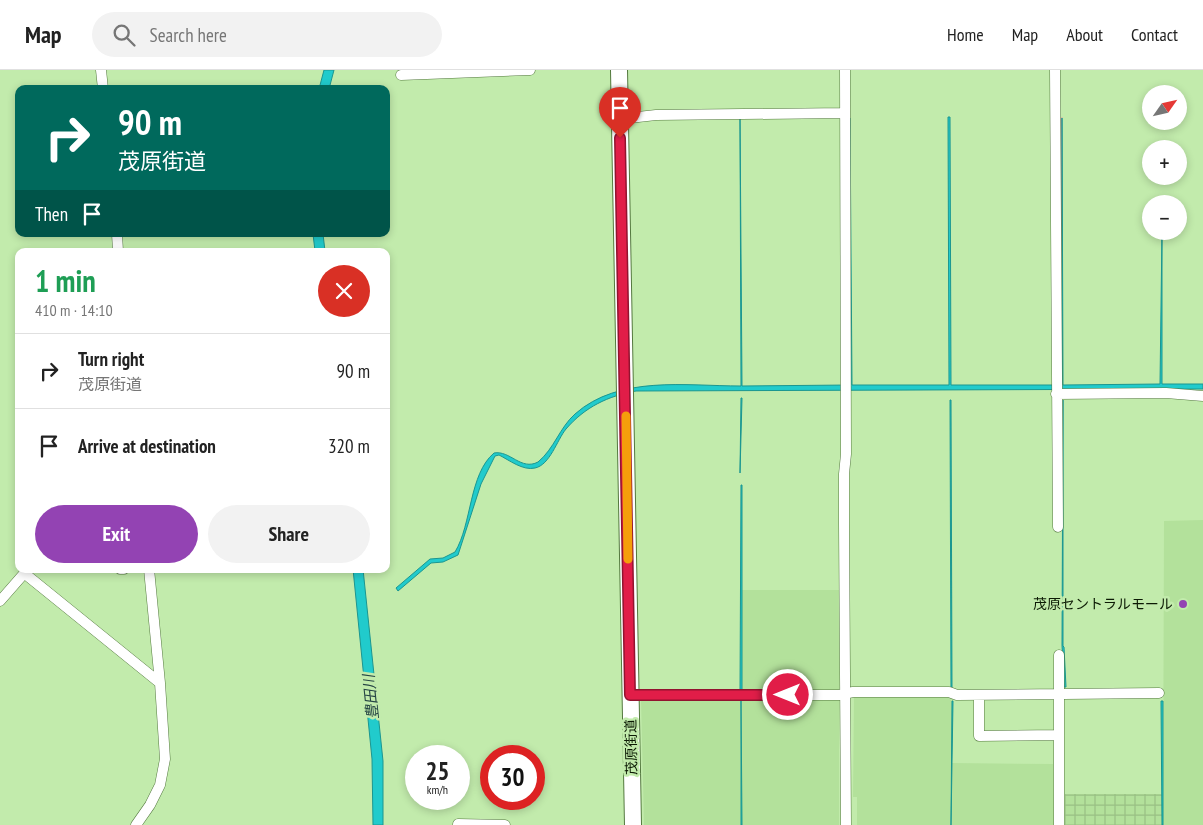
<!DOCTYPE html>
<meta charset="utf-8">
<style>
body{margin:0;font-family:"PT Sans Narrow","Noto Sans JP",sans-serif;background:#f2f2f2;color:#222;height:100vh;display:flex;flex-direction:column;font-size:19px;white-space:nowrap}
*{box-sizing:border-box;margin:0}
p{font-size:16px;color:#767676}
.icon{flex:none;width:28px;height:28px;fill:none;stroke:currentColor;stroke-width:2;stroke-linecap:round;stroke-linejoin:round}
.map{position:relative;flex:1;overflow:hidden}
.drawer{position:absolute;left:15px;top:178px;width:375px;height:325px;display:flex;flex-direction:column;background:#fff;border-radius:10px;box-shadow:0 2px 8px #0003}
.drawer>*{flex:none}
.guide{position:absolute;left:15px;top:15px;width:375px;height:152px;border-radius:10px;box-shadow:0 2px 8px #0003;background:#00695c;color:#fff;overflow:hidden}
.needle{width:32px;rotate:56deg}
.controls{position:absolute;left:1142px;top:15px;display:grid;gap:10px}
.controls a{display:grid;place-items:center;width:45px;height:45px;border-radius:50%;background:#fff;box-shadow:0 2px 8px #0003;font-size:25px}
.speed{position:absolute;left:405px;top:675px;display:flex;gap:10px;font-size:25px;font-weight:700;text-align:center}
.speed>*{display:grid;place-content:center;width:65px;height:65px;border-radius:50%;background:#fff;box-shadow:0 2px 8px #0003;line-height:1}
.speed small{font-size:12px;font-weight:400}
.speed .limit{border:8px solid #d22;background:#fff;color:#111}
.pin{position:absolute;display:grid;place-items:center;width:42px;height:42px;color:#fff;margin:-51px -21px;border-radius:50% 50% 50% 0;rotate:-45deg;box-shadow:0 0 5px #0007}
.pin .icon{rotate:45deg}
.me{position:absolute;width:55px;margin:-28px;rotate:270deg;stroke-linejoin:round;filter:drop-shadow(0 0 4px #0008)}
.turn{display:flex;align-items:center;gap:18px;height:105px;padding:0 20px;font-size:22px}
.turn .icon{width:65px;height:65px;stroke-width:2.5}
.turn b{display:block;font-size:35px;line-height:42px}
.then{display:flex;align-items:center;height:48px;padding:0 20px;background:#0003;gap:10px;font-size:19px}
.round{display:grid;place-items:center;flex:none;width:52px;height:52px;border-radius:26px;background:#f2f2f2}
.summary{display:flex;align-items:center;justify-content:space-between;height:85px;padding:0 20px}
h1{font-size:30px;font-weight:700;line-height:38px;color:#1e9e55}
.action{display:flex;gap:10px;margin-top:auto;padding:10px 20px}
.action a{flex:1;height:58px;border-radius:30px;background:#9343b3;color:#fff;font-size:20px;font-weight:700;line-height:58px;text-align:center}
.action a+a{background:#f2f2f2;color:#222}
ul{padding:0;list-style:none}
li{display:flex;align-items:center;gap:15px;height:75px;padding:0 20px;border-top:1px solid #e0e0e0}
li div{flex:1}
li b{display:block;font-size:19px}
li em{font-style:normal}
header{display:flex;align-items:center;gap:30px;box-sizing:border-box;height:70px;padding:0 25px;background:#fff;border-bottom:1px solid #e0e0e0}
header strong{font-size:24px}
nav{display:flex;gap:28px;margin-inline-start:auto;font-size:18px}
.search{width:350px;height:45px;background:#f2f2f2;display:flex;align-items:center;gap:12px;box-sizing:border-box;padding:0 18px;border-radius:28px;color:#767676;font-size:19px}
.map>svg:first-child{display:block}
.built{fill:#b3e19b}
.industrial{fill:url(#industrial-grid)}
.grass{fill:url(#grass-tufts)}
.water{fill:#21cbcc;stroke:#1b9690}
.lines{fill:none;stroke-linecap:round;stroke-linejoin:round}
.street-casing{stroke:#54793f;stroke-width:11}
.primary-casing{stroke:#54793f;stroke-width:18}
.street{stroke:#fff;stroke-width:10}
.primary{stroke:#fff;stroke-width:16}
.route-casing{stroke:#92132f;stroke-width:12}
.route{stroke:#e11d48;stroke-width:9}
.slow{stroke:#f59e0b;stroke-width:9}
.poi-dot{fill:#9343b3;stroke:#c2ebac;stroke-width:2}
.labels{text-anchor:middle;stroke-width:5;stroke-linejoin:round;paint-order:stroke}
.poi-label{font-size:14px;fill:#0c1a04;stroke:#c2ebac;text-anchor:end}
.street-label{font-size:14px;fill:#0c1a04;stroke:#c2ebac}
.water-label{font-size:15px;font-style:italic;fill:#254444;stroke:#c2ebac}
</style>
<header>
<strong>Map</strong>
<div class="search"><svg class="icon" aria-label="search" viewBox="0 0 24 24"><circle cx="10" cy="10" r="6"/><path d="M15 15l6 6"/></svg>Search here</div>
<nav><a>Home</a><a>Map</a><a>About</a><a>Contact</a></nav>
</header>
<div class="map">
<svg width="1203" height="755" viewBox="0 0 1203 755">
<defs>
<pattern id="industrial-grid" width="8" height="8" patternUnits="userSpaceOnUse" patternTransform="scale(1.25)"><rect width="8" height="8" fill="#b3e19b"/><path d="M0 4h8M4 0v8" fill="none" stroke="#99c084"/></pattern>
<pattern id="grass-tufts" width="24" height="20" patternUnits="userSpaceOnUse" patternTransform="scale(1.25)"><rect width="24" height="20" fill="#ed9097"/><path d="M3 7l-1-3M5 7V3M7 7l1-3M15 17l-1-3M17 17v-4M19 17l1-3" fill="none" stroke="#be7579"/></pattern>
</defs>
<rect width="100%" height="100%" fill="#c2ebac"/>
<path class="built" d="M 1203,450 L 1203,755 L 1163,755 L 1164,451 Z
M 742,520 L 839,520 L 839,621 L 742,621 Z
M 948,626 L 953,628 L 953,631 L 951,755 L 857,755 L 857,727 L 853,727 L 854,627 Z
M 641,630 L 741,630 L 741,755 L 644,755 Z
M 742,630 L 839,630 L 839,755 L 742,755 Z
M 952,693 L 1053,694 L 1054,755 L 952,755 Z"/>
<path class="industrial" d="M 1065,724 L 1162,724 L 1162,755 L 1065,755 Z"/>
<path class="grass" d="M 1063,47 L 1062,48 L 1062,315 L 1060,48 Z"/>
<path class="water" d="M 324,0 L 334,0 L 329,19 L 319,19 Z
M 948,47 L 950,47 L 951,315 L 1062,315 L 1062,48 L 1063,315 L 1160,314 L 1162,161 L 1162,314 L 1203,314 L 1203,319 L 636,321 C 608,326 585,337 566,359 C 557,370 550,395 535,398 C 523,401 509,390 499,385 L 495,386 L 481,414 L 458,485 L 443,492 L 431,493 L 398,521 L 396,518 L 430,489 L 443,488 L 455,482 C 472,454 469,404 494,383 C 510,380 521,401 538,392 C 554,379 560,357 575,344 C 619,305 686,316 741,316 L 740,49 L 742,316 L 849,315 L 850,48 L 852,315 L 949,315 Z
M 313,164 L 323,164 L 325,181 L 315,181 Z
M 741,328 L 742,328 L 740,403 Z
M 950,330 L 951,330 L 952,618 L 951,618 Z
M 1063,330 L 1063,576 L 1064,577 L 1066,617 L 1064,617 L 1062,575 Z
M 741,415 L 742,415 L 742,621 L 740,621 Z
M 353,499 L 363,499 L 383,691 L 383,755 L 373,755 L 372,689 Z
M 741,630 L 742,755 L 741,755 Z
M 952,631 L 953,631 L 951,755 Z
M 1161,631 L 1163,631 L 1163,755 L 1162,755 Z"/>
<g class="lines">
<g class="street-casing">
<path id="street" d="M 101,0 L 103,19
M 845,0 L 846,384 L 844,404 L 844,454 L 846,755
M 1055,0 L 1058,457
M 401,5 L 530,0
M 620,49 L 656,45 L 845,43
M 117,164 L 118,181
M 1056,324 L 1166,323 L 1203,326
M 120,499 L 124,499
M 24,503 L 160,613
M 0,531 L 28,499
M 1059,585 L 1059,755
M 630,625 L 839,625 L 853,622 L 949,622 L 957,625 L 1159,623
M 979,625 L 979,666 L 1059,665
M 458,754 L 505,755
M 136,755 L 150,735 L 160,715 L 165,689 L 160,613 L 149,499"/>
</g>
<g class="primary-casing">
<path id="primary" d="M 619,0 L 633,755"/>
</g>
<use href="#street" class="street"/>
<use href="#primary" class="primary"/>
</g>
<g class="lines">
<g class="route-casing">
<path id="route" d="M 620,68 L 630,625 L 788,625"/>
</g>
<use href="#route" class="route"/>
<path class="slow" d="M 626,346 L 628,489"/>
</g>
<circle class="poi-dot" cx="1183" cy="534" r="5"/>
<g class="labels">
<g class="poi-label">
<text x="1173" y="539">茂原セントラルモール</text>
</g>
<g class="street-label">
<text transform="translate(631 677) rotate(-91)" y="5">茂原街道</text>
</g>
<g class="water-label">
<text transform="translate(371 627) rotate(-96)" y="5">豊田川</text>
</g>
</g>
</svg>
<div class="controls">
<a><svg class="needle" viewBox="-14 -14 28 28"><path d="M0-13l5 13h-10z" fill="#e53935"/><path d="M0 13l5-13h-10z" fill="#767676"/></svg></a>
<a>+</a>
<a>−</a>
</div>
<div class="speed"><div>25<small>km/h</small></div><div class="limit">30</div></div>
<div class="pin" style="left:620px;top:68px;background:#d93025"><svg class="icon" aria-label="arrive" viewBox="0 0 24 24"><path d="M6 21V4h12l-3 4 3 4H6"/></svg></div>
<svg class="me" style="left:788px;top:625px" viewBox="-20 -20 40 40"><circle r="17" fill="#e11d48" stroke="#fff" stroke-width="3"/><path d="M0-11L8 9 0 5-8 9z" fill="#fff"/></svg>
<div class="guide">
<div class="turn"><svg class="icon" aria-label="right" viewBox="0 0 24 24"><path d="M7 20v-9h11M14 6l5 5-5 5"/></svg><div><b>90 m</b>茂原街道</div></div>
<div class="then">Then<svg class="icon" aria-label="arrive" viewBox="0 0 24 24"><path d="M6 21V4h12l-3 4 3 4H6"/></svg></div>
</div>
<section class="drawer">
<div class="summary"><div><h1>1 min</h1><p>410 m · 14:10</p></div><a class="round" style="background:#d93025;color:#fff"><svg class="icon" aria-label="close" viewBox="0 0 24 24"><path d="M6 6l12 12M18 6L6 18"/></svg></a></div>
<ul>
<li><svg class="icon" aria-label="right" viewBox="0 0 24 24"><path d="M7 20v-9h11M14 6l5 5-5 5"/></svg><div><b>Turn right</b><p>茂原街道</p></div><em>90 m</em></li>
<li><svg class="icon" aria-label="arrive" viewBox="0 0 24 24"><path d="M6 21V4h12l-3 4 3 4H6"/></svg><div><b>Arrive at destination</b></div><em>320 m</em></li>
</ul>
<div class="action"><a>Exit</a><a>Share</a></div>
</section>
</div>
